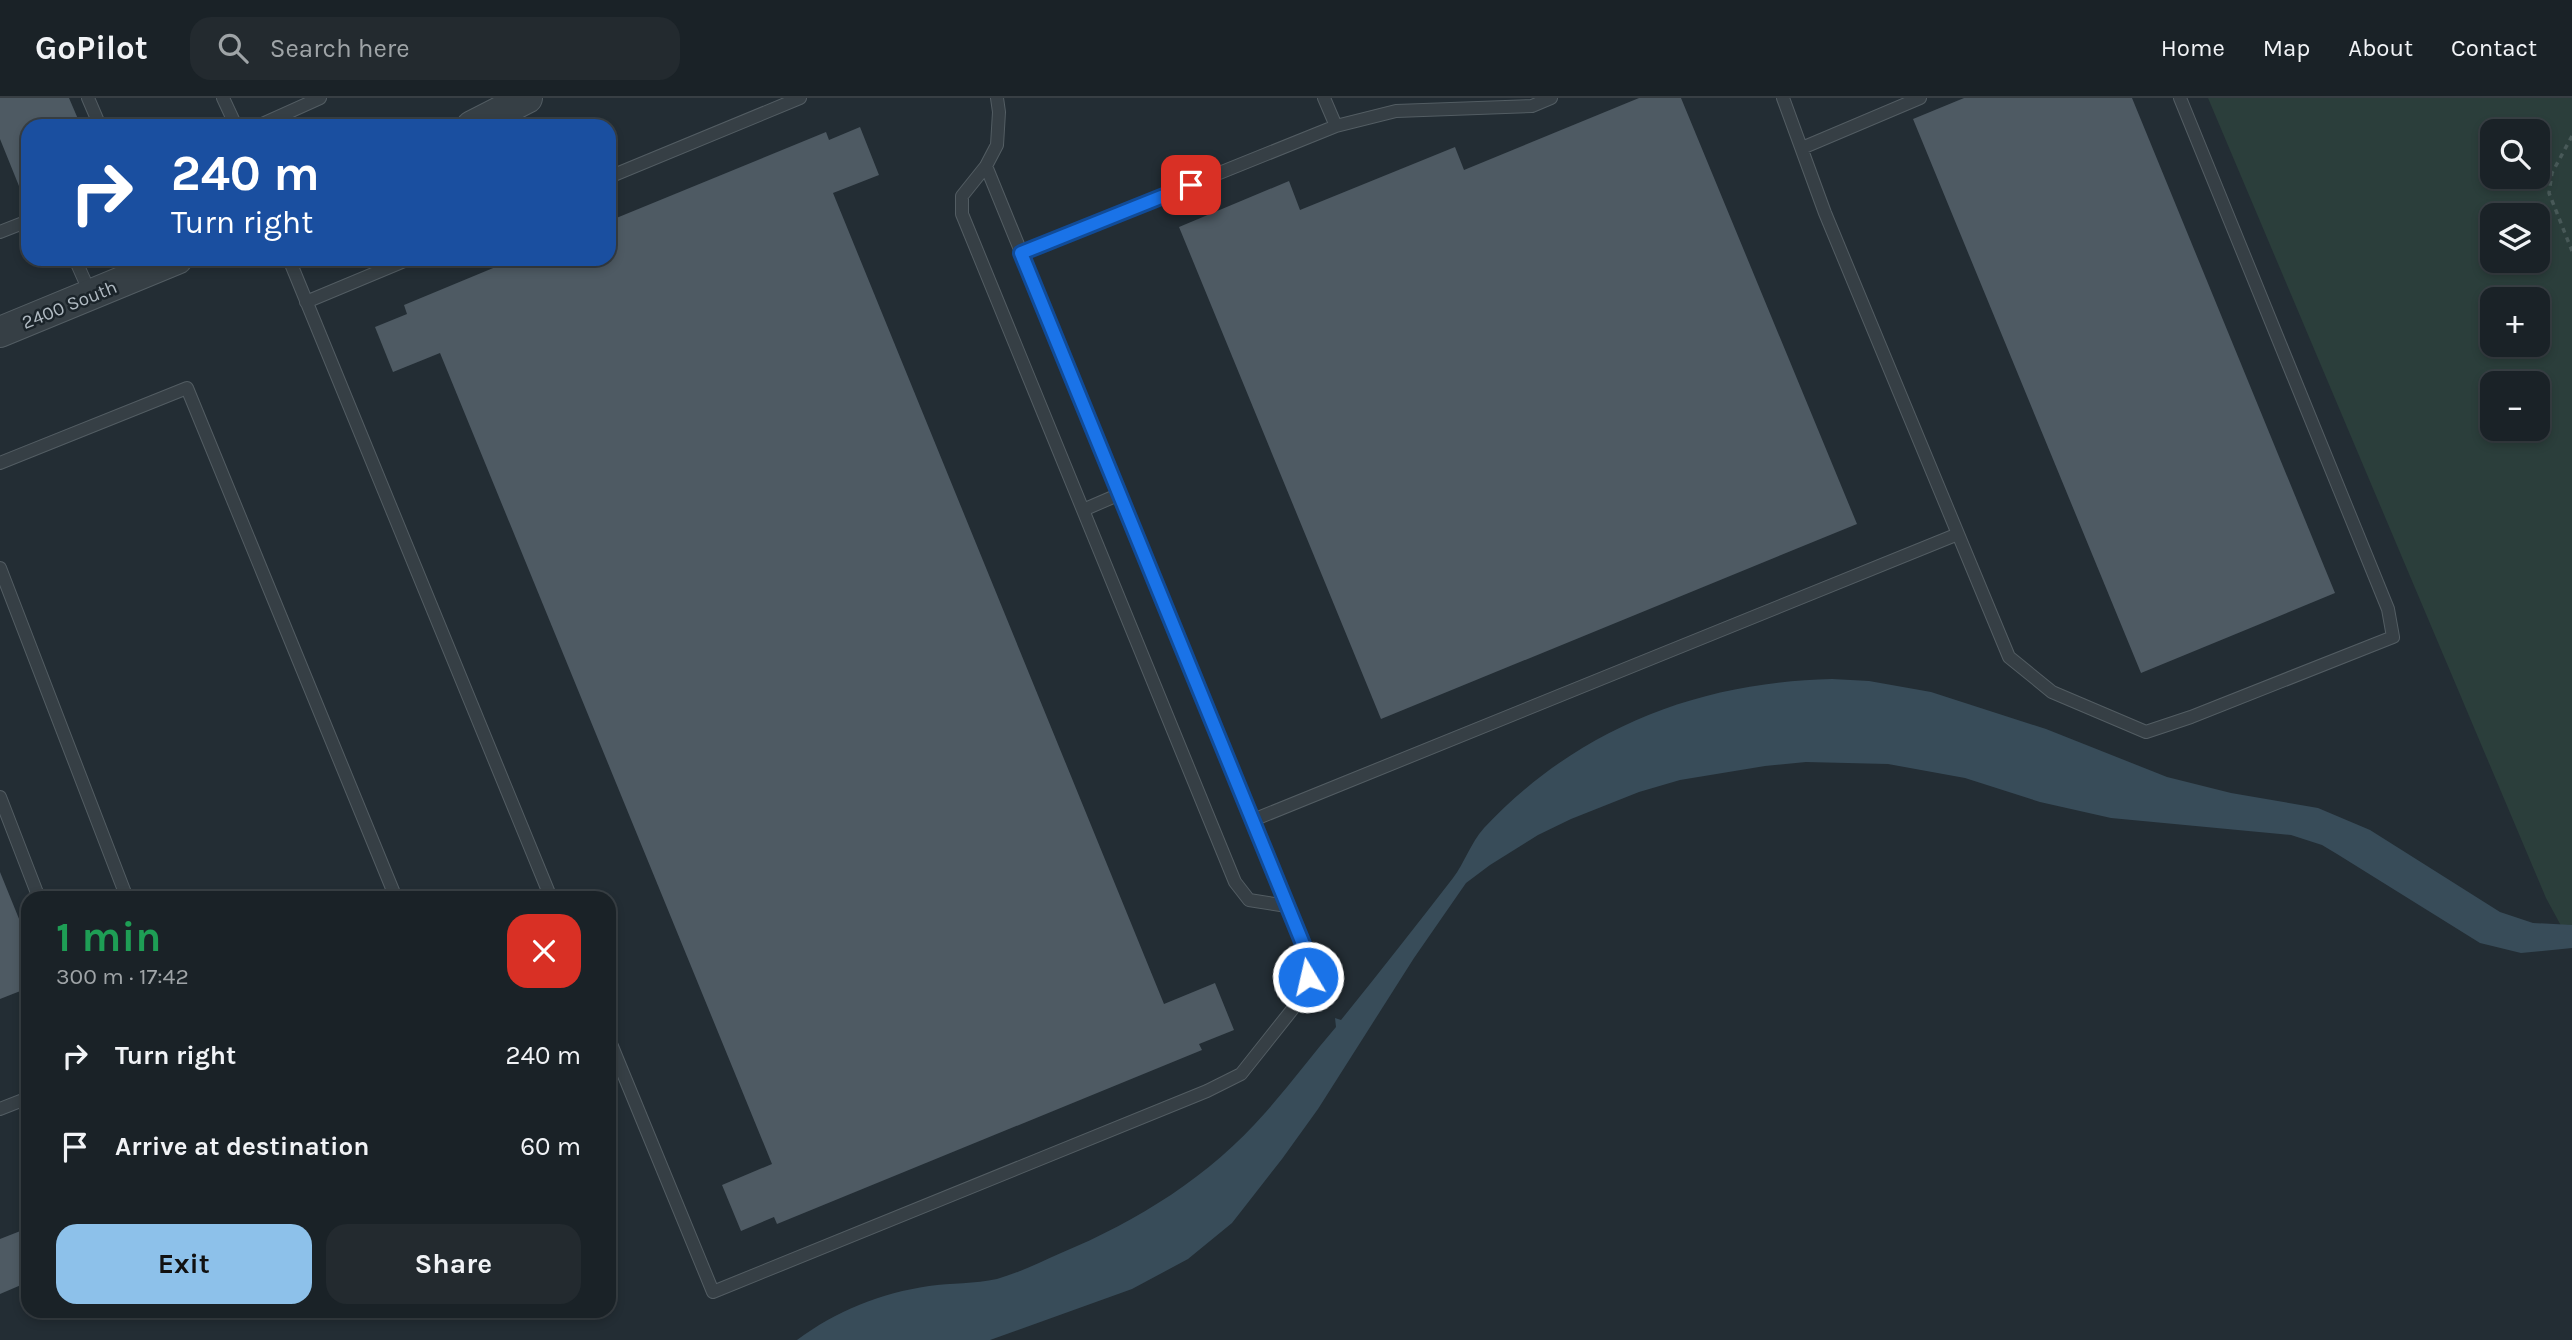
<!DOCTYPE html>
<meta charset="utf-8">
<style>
body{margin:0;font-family:Karla,sans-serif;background:#232a2f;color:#f1f3f6;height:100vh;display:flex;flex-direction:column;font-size:26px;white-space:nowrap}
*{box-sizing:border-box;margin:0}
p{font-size:23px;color:#9fa4a7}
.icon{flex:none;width:38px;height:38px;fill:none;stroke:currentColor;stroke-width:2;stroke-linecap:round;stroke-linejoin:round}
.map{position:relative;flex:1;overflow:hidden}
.side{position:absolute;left:21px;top:793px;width:595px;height:427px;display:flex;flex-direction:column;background:#1a2227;border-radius:21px;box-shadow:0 4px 10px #0003,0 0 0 2px #383f44}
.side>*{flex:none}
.banner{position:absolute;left:21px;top:21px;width:595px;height:147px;border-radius:21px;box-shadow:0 4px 10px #0003,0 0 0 2px #383f44;background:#1a4fa0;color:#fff;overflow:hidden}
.controls{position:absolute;left:2480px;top:21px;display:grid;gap:14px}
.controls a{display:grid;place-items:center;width:70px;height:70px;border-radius:14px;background:#1a2227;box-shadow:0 4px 10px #0003,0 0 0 2px #383f44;font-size:35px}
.pin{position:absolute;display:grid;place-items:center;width:60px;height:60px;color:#fff;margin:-30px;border-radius:14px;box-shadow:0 4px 10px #0006}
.me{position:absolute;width:77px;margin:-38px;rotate:351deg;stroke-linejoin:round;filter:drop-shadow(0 0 5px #0008)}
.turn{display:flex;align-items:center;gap:24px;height:147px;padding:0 35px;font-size:32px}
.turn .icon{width:91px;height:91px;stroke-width:2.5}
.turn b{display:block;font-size:49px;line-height:60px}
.round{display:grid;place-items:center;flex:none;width:74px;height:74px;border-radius:21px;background:#232a2f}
.summary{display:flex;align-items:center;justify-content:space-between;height:119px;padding:0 35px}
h1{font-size:42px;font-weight:700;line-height:52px;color:#1e9e55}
.action{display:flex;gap:14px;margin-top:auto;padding:14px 35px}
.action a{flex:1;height:80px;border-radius:21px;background:#8dc1ea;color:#111;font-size:28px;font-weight:700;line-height:80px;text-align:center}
.action a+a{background:#232a2f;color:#f1f3f6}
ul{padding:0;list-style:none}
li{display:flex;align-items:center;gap:21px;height:91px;padding:0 35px}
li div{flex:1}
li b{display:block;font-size:26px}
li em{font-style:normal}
header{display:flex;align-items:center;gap:42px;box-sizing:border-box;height:98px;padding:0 35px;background:#1a2227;border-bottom:2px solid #383f44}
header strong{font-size:33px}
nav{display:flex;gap:38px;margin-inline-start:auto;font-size:24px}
.search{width:490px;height:63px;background:#232a2f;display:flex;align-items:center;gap:18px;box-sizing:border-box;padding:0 24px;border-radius:21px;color:#9fa4a7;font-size:26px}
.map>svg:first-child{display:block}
.green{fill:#2b3e3b;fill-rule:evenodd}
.water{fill:#384c59}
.building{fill:#4e5a63}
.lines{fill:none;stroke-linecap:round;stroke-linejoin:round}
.service-casing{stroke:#535d63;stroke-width:14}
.tertiary-casing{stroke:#535d63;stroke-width:32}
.path{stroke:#485958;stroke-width:3.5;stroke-dasharray:5 5;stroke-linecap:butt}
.service{stroke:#363f45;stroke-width:12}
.tertiary{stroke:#363f45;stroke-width:30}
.route-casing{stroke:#114b97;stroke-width:18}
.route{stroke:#1a73e8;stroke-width:12}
.labels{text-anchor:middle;stroke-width:5;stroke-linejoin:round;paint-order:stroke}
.street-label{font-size:19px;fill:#b0bac2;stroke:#1b242a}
</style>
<header>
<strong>GoPilot</strong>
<div class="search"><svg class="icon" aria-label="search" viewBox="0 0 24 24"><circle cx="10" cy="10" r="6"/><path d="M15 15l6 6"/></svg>Search here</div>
<nav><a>Home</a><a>Map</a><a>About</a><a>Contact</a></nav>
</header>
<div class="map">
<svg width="2572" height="1242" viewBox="0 0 2572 1242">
<rect width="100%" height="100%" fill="#232d34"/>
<path class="green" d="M 2208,0 L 2572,0 L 2572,848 L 2546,800 ZM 2492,33 L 2538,33 L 2538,79 L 2492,79 ZM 2492,117 L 2538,117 L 2538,163 L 2492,163 ZM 2492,201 L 2538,201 L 2538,247 L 2492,247 ZM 2492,285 L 2538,285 L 2538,331 L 2492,331 Z"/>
<path class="water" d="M 1832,581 L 1869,583 L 1931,594 L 2046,631 L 2167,679 L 2231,695 L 2318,710 L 2370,732 L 2500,814 L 2533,825 L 2572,827 L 2572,850 L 2521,855 L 2480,845 L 2337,756 L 2322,747 L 2291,737 L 2111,720 L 2040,704 L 1965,680 L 1888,666 L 1806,664 L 1765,668 L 1680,682 L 1639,694 L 1571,721 L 1538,737 L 1490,767 L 1466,785 L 1414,860 L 1318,1011 L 1282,1061 L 1232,1125 L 1188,1161 L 1132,1191 L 990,1242 L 797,1242 C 836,1213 881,1195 929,1188 C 951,1185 975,1186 997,1181 C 1019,1175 1040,1164 1061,1155 C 1138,1123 1210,1078 1265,1015 C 1290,987 1312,957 1336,929 L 1335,920 L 1341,922 C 1379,875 1416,828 1453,780 C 1465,764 1470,746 1484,730 C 1577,631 1697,584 1832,581 Z"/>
<path class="building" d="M 0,0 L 69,0 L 81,28 L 28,28 L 28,90 L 21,93 L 0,41 Z
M 1639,0 L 1681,0 L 1857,426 L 1381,621 L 1179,129 L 1289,83 L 1300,112 L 1455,49 L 1464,72 Z
M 1964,0 L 2132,0 L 2335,495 L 2141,575 L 1913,21 Z
M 860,29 L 879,77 L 833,95 L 1164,906 L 1215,885 L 1234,932 L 1199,946 L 1202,952 L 777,1126 L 774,1119 L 741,1133 L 722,1087 L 772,1066 L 440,255 L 393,274 L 375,229 L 407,216 L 404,207 L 515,161 L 609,161 L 609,123 L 826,34 L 829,42 Z
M 0,774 L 28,843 L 28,890 L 0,901 Z
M 28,1130 L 28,1184 L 0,1196 L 0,1141 Z"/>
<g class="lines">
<g class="service-casing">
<path id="service" d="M 88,0 L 100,28
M 223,0 L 236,28
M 1783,0 L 1825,115 L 2009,559 L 2052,594 L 2146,634 L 2191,619 L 2393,539 L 2388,511 L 2180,0
M 258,28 L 320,0
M 1336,28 L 1396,13 L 1532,8 L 1551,0
M 1802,50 L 1920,0
M 986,68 L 962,98 L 962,116 L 1235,784 L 1249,802 L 1287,808
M 609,79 L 800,0
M 0,134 L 28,123
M 1021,155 L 1336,28 L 1324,0
M 75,161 L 91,197
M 289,161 L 551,800
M 306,204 L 409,161
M 0,365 L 187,290 L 396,800
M 1083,412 L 1120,396
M 0,470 L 127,800
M 0,699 L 39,800
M 1253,722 L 1958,436
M 609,941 L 713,1194 L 1207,993 L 1241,976 L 1299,903 L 1308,879 L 1303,846 L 986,68 L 997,47 L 999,14 L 997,0
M 0,1011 L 28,1000"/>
</g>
<g class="tertiary-casing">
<path id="tertiary" d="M 472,28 L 527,0
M 0,234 L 177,161"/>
</g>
<path class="path" d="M 2572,38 L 2552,75 L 2549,95 L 2572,153"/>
<use href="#service" class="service"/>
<use href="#tertiary" class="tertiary"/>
</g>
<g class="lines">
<g class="route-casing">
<path id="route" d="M 1191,87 L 1021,155 L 1303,846 L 1308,879"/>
</g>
<use href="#route" class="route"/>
</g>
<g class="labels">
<g class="street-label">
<text transform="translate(69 206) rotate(-22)" y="7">2400 South</text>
</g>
</g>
</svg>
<div class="controls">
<a><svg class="icon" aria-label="search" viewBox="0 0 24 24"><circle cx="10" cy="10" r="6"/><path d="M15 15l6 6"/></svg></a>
<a><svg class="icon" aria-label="layers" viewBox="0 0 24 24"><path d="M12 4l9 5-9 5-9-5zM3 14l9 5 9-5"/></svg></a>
<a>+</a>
<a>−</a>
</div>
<div class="pin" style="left:1191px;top:87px;background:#d93025"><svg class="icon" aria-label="arrive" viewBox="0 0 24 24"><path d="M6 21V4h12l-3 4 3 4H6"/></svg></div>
<svg class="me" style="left:1308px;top:879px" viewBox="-20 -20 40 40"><circle r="17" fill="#1a73e8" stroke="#fff" stroke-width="3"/><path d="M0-11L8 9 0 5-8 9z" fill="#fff"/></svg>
<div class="banner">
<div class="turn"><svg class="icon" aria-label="right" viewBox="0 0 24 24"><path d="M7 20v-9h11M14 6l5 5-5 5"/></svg><div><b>240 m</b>Turn right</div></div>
</div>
<section class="side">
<div class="summary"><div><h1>1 min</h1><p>300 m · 17:42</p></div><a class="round" style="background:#d93025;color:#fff"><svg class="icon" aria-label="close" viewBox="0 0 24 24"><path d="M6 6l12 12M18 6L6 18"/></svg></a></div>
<ul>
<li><svg class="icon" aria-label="right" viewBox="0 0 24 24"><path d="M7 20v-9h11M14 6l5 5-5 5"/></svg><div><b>Turn right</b></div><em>240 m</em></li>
<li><svg class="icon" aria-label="arrive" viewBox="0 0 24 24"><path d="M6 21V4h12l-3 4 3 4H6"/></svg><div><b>Arrive at destination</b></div><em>60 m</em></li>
</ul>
<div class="action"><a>Exit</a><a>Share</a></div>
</section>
</div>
